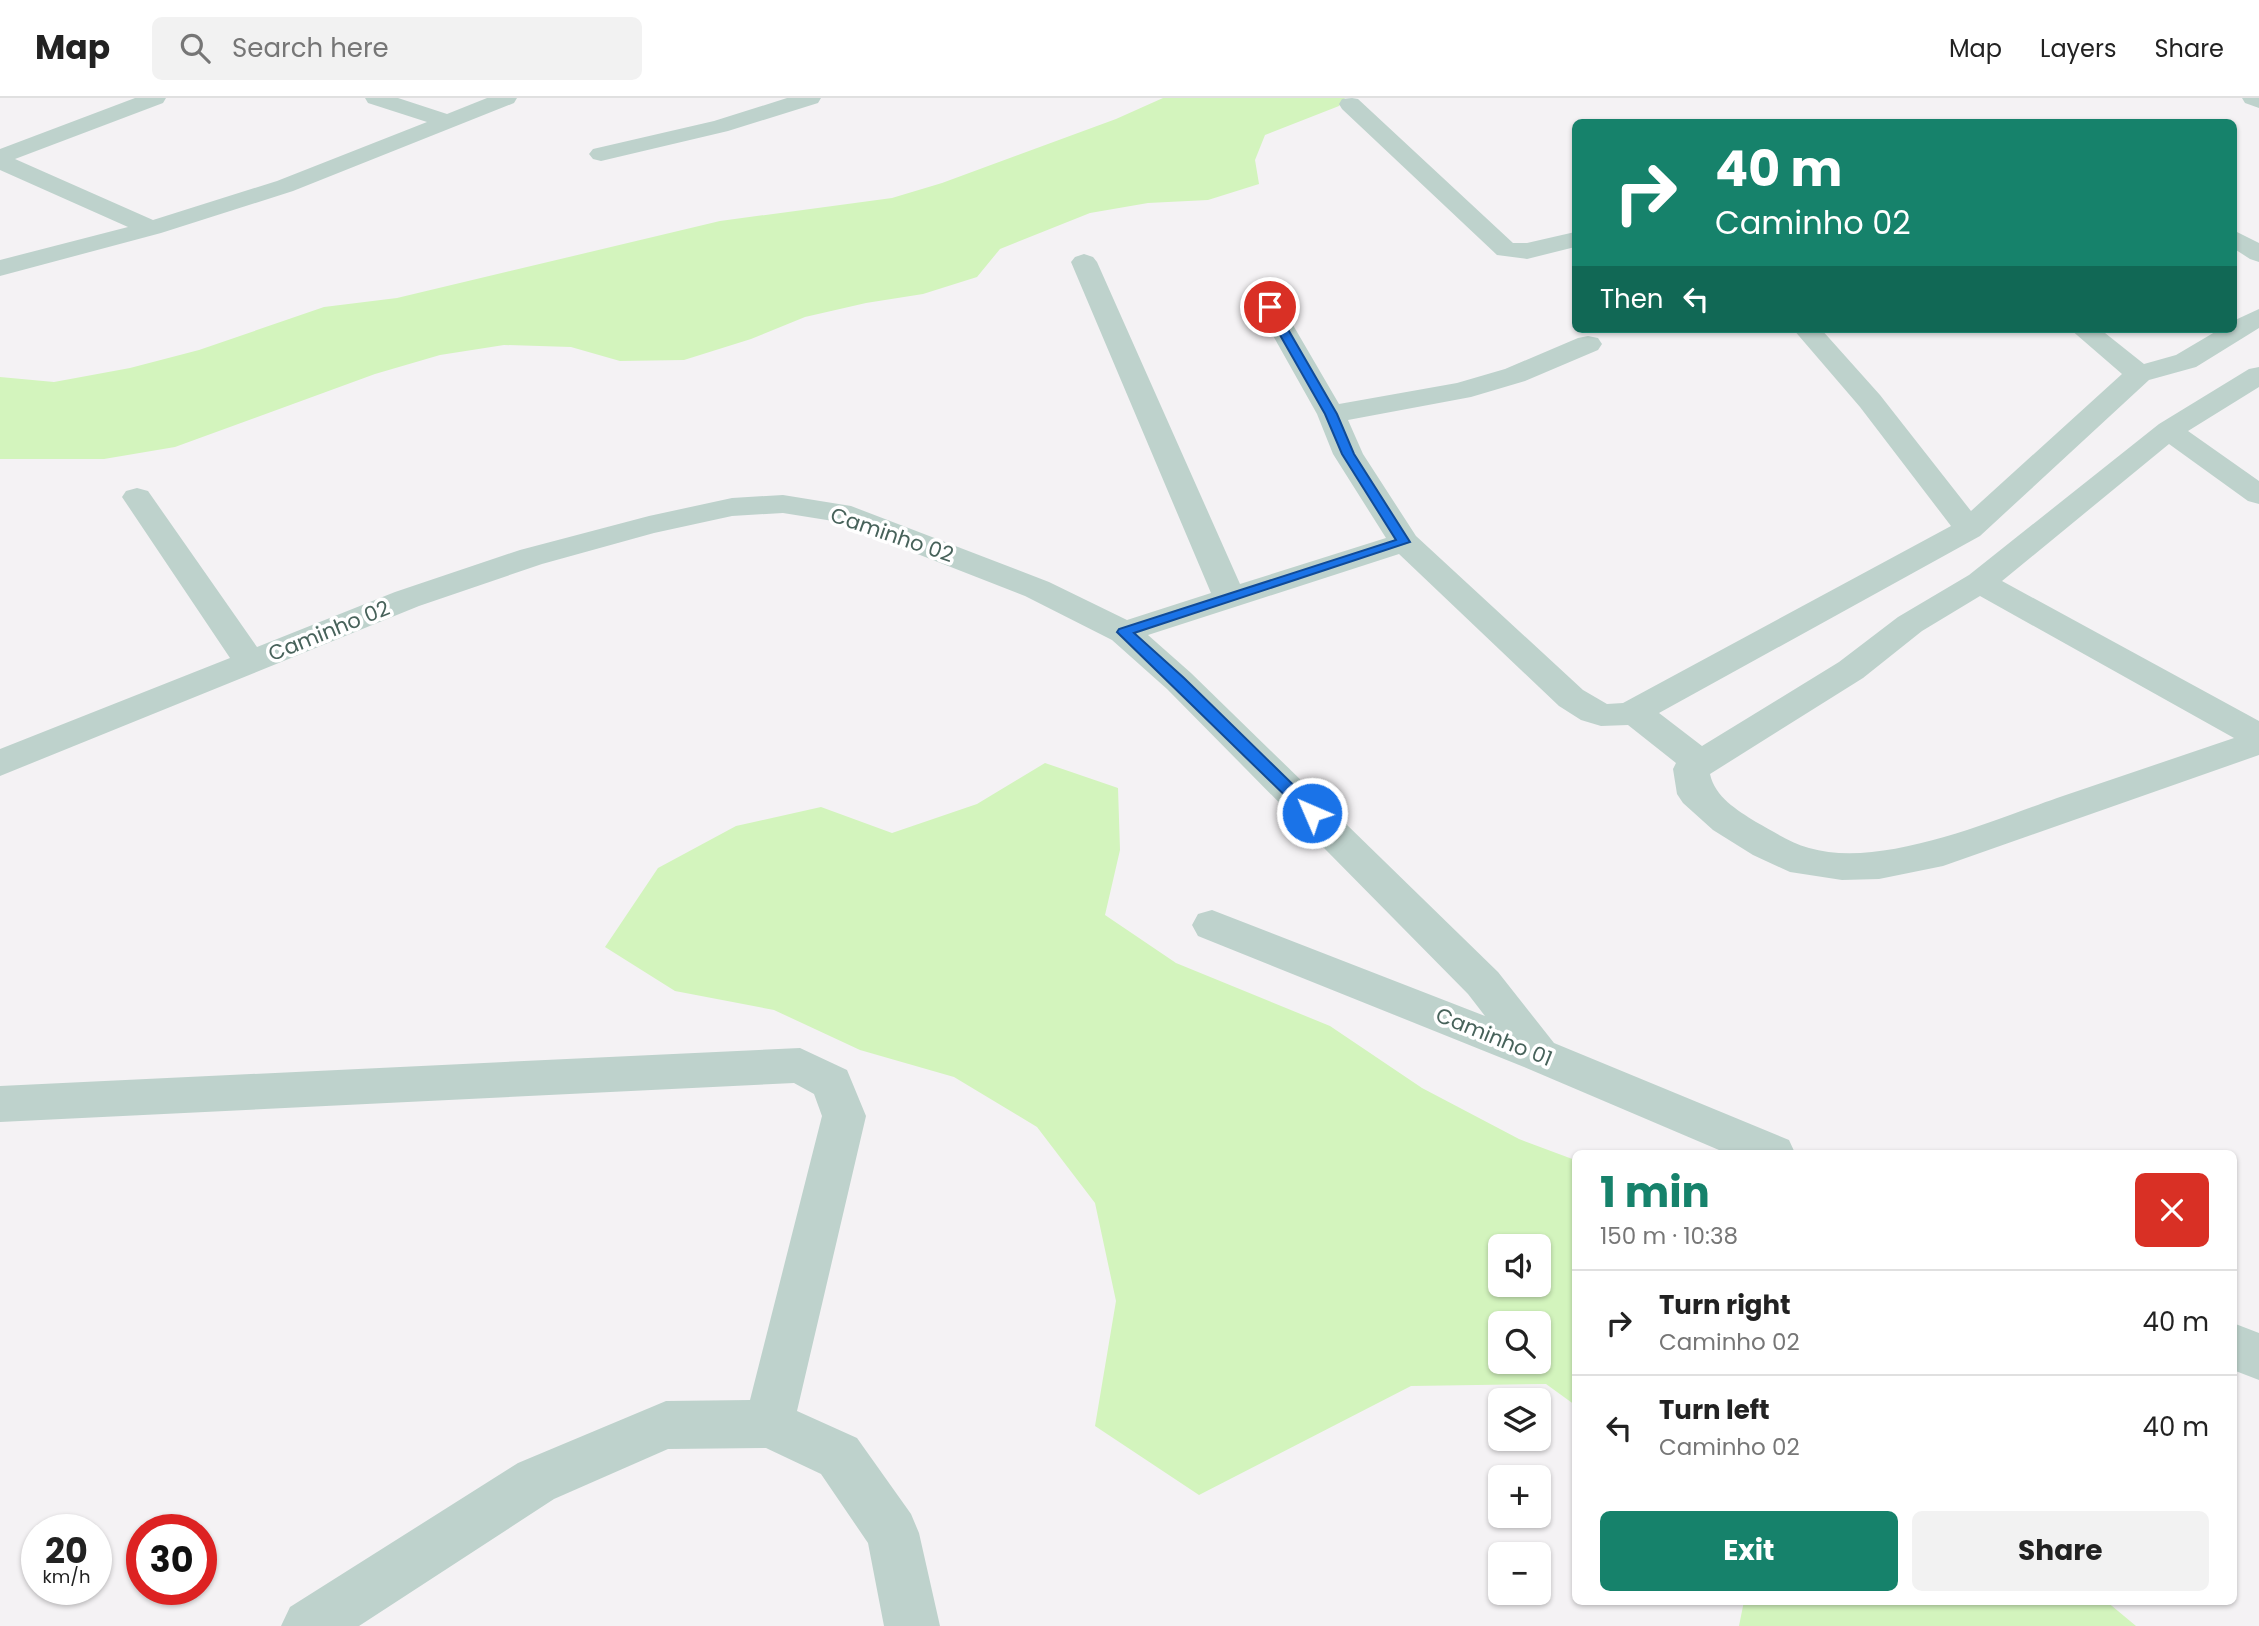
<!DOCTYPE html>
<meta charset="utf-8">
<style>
body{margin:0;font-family:Poppins,sans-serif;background:#f2f2f2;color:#222;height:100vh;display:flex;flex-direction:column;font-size:26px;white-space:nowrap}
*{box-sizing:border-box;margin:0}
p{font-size:23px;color:#767676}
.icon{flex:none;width:38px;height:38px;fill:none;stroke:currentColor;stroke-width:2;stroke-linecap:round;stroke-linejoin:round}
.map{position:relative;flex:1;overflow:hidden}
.drawer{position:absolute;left:1572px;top:1052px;width:665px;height:455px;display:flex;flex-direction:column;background:#fff;border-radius:10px;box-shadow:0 2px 5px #0004}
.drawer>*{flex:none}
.top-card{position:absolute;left:1572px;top:21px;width:665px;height:214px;border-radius:10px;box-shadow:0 2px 5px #0004;background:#16826b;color:#fff;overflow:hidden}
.buttons{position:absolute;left:1488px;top:1136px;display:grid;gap:14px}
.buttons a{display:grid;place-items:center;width:63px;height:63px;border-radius:10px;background:#fff;box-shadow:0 2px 5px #0004;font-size:35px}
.speed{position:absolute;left:21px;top:1416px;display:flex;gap:14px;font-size:35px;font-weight:700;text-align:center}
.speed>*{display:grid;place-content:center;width:91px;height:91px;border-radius:50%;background:#fff;box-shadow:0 2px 5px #0004;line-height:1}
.speed small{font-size:18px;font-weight:400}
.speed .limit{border:10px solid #d22;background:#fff;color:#111}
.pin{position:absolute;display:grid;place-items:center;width:60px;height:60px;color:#fff;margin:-30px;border:4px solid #fff;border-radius:50%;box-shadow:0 2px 7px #0007}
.me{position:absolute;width:77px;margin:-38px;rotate:315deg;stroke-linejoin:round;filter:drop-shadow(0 0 5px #0008)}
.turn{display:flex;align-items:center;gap:24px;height:147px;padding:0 28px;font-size:32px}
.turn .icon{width:91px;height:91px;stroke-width:2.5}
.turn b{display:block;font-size:49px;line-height:60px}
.then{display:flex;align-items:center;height:66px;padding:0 28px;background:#0003;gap:14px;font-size:26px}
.round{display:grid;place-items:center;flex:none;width:74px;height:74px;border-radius:10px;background:#f2f2f2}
.headline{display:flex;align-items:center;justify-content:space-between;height:119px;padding:0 28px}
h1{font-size:42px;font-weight:700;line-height:52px;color:#16826b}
.cta{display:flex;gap:14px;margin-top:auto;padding:14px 28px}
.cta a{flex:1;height:80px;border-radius:10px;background:#16826b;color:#fff;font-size:28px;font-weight:700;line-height:80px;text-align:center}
.cta a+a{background:#f2f2f2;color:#222}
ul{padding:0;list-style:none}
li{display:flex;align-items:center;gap:21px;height:105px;padding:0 28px;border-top:2px solid #e0e0e0}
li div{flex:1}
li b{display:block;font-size:26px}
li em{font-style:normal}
header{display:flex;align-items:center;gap:42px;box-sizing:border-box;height:98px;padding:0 35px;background:#fff;border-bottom:2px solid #e0e0e0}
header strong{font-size:33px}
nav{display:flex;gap:38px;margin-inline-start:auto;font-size:24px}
.search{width:490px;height:63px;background:#f2f2f2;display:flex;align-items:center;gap:18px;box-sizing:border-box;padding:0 24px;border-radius:10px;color:#767676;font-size:26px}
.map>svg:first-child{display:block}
.green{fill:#d3f4bd;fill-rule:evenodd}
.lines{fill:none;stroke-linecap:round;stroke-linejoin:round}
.street{fill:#bed2cc;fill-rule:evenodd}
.route{fill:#1a73e8;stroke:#114b97;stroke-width:2}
.labels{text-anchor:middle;stroke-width:7;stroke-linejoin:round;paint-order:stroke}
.street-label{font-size:21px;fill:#47625a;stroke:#fff}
</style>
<header>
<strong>Map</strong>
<div class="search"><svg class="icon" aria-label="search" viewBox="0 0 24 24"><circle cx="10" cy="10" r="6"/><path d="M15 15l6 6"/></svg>Search here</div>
<nav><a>Map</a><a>Layers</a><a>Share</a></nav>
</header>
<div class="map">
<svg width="2259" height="1528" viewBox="0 0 2259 1528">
<rect width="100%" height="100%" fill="#f4f2f4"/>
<path class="green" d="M 1163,0 L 1345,0 L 1339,8 L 1265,37 L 1255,62 L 1259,86 L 1208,102 L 1148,105 L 1090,115 L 1000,151 L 977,179 L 923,196 L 866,205 L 805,219 L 751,241 L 684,262 L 620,263 L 571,249 L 504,247 L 440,257 L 375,276 L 175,349 L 104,361 L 0,361 L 0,279 L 54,284 L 130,270 L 199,252 L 324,209 L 397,200 L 720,123 L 892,100 L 942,85 L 1116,21 Z
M 1045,665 L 1118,690 L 1120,752 L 1105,817 L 1176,865 L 1330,928 L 1422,990 L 1519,1041 L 1575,1062 L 1575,1307 L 1546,1286 L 1411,1288 L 1199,1397 L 1095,1328 L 1116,1203 L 1095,1105 L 1037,1029 L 954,979 L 860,952 L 774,912 L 675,893 L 605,849 L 658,770 L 736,728 L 821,709 L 892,735 L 977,706 ZM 1500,1148 L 1538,1148 L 1538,1186 L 1500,1186 ZM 1500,1225 L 1538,1225 L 1538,1264 L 1500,1264 Z
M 1744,1503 L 2106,1503 L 2136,1528 L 1739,1528 Z"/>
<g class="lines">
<path class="street" d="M 135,0 L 166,0 L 163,5 L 15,61 L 153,122 L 277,83 L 427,24 L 368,5 L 365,0 L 398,0 L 447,16 L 487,0 L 517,0 L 514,5 L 293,93 L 161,135 L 0,178 L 0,162 L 128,129 L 0,72 L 0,51 Z
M 787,0 L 821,0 L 818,5 L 728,33 L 601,63 L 593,61 L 589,56 L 593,51 L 714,23 Z
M 1352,0 L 1358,1 L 1513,145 L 1527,145 L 1575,134 L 1575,149 L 1527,161 L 1497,157 L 1342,11 L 1339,6 L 1342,1 Z
M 2242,0 L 2259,0 L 2259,10 L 2245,5 Z
M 2233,132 L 2259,145 L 2259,164 L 2250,161 L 2233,150 Z
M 1084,156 L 1093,159 L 1097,164 L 1240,486 L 1386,440 L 1333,356 L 1317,316 L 1257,209 L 1261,203 L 1270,201 L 1279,203 L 1339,306 L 1457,285 L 1505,271 L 1578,240 L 1588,238 L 1598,240 L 1602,246 L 1598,252 L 1525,283 L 1471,299 L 1348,322 L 1363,356 L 1416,438 L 1583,592 L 1607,606 L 1623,605 L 1951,428 L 1860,309 L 1793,231 L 1821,231 L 1880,297 L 1971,413 L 2122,276 L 2070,231 L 2100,231 L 2144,266 L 2176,257 L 2220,231 L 2233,231 L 2233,223 L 2259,211 L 2259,230 L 2196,269 L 2149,282 L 1980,438 L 1659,615 L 1702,648 L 1839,564 L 1898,519 L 1969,477 L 2159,326 L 2249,271 L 2259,269 L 2259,289 L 2188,333 L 2259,383 L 2259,406 L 2248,403 L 2169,346 L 2002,483 L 2259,623 L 2259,657 L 1943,768 L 1879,781 L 1842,782 L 1790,774 L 1753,757 L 1713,732 L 1683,705 L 1677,696 L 1673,671 L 1676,665 L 1628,627 L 1601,628 L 1581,622 L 1559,608 L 1399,456 L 1148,537 L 1191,575 L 1498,874 L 1554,945 L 1789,1042 L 1795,1055 L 1726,1055 L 1524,969 L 1198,838 L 1192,827 L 1198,816 L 1212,812 L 1485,918 L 1468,896 L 1167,591 L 1112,542 L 1025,498 L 833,423 L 783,415 L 732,418 L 654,435 L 542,466 L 419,508 L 0,678 L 0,651 L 230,560 L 122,399 L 126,393 L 137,390 L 148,393 L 257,549 L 395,494 L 520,452 L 649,418 L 732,400 L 783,397 L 851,408 L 1049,484 L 1127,522 L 1211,495 L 1071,164 L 1075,159 ZM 1980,498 L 2234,640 C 2175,660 2116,680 2057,700 C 1989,724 1880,771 1809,750 C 1790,745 1773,733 1756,724 C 1737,712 1715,699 1710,676 L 1863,580 L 1922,533 Z
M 800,950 L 847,972 L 866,1018 L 797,1313 L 857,1340 L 911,1416 L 919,1435 L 940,1528 L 884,1528 L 868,1445 L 821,1376 L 766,1350 L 668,1351 L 554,1401 L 359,1528 L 281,1528 L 290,1509 L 518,1365 L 666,1303 L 750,1302 L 822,1018 L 814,996 L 794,985 L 0,1024 L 0,988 Z
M 2233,1225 L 2259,1235 L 2259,1282 L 2233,1272 Z"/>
</g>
<path class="route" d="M 1270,205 L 1275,209 L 1337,316 L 1354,356 L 1410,444 L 1134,535 L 1184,580 L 1318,711 L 1320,715 L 1312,721 L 1307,719 L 1117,534 L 1119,531 L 1396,442 L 1342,356 L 1325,316 L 1264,209 Z"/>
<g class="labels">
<g class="street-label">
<text transform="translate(892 437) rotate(19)" y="7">Caminho 02</text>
<text transform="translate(329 533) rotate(-22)" y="7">Caminho 02</text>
<text transform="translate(1494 939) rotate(22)" y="7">Caminho 01</text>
</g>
</g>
</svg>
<div class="buttons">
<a><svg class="icon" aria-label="sound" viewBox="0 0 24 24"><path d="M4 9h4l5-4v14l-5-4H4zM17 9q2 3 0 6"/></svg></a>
<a><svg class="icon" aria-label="search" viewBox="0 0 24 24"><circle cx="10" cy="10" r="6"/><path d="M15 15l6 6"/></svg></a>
<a><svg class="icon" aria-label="layers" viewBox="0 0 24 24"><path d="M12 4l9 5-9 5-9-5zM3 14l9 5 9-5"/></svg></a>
<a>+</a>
<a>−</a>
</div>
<div class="speed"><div>20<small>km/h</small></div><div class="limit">30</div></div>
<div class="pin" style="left:1270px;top:209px;background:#d93025"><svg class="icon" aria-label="arrive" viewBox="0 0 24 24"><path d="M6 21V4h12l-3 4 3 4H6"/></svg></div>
<svg class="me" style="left:1312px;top:715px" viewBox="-20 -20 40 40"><circle r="17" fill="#1a73e8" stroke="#fff" stroke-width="3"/><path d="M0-11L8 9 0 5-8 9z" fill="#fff"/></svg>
<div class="top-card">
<div class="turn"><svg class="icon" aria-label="right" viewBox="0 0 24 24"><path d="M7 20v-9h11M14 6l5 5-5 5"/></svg><div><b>40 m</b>Caminho 02</div></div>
<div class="then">Then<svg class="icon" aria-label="left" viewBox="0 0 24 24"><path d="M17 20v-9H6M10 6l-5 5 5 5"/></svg></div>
</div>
<section class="drawer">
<div class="headline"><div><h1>1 min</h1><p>150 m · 10:38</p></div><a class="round" style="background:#d93025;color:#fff"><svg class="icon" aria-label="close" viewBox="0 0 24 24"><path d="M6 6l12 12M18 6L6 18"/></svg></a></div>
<ul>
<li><svg class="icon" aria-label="right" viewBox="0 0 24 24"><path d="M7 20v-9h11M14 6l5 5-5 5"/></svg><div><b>Turn right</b><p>Caminho 02</p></div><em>40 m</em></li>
<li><svg class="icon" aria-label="left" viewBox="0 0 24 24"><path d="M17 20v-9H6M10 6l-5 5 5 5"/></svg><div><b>Turn left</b><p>Caminho 02</p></div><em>40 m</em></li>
</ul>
<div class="cta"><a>Exit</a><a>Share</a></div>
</section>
</div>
